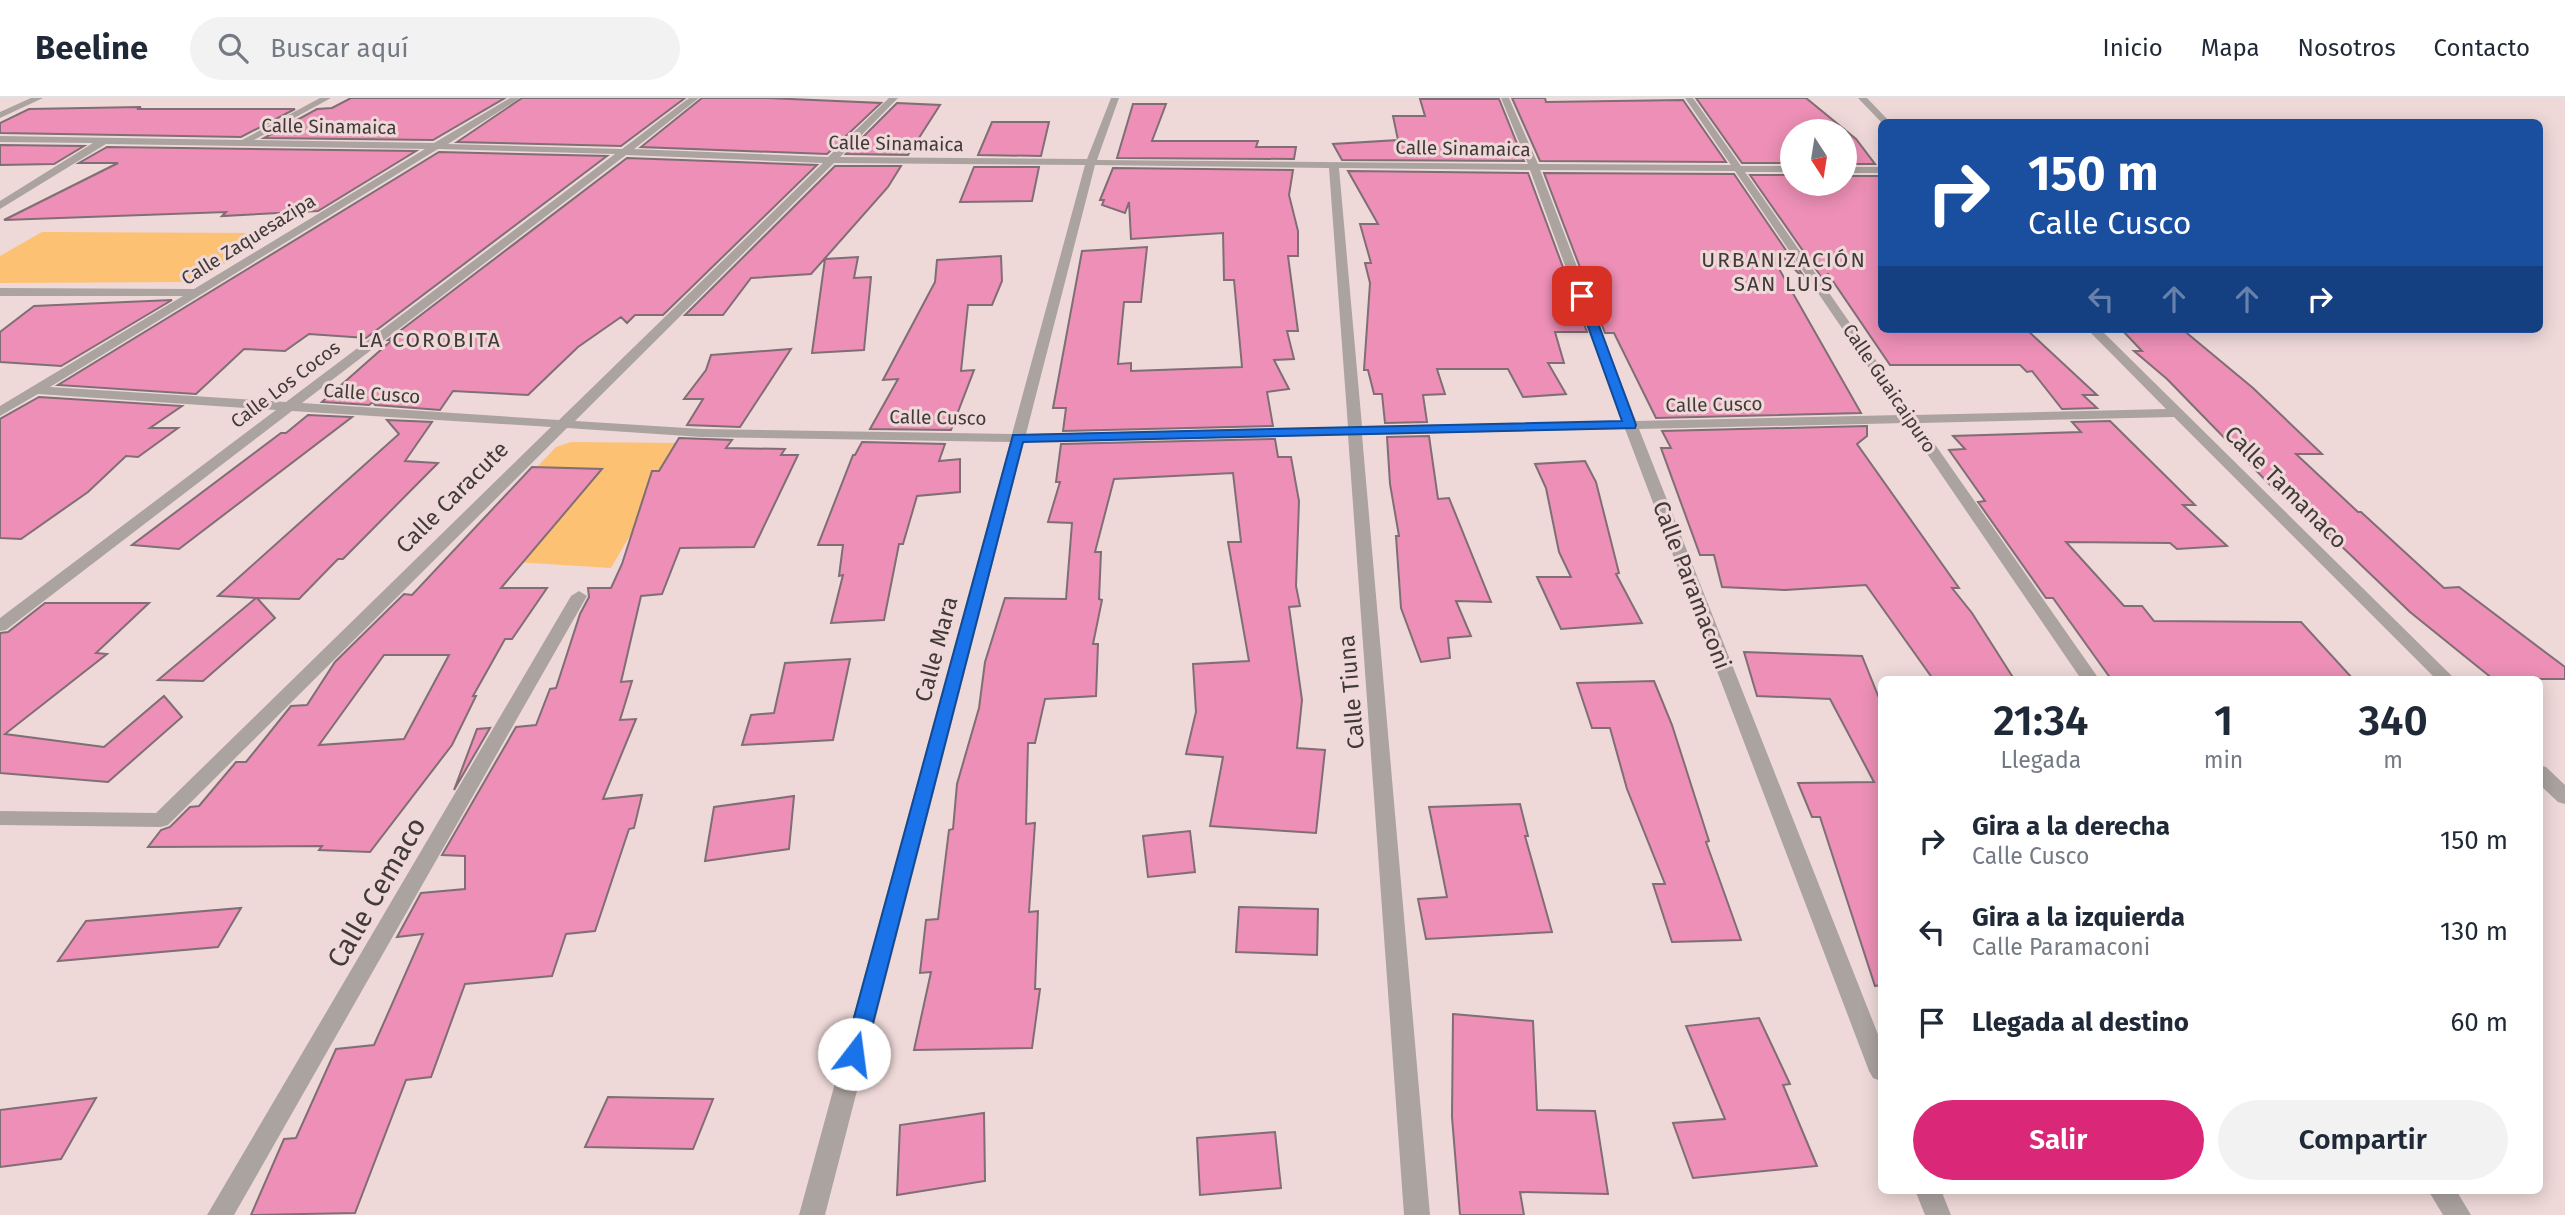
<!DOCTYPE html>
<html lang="es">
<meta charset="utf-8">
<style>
body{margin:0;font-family:"Fira Sans",sans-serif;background:#f2f2f3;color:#1f2937;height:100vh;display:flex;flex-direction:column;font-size:26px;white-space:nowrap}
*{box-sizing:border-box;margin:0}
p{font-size:23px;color:#747a83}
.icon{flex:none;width:38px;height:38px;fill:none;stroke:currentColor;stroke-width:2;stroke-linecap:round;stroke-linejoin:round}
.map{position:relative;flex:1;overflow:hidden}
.sheet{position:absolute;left:1878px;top:578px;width:665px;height:518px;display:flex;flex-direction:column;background:#fff;border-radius:10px;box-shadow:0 4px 18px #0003}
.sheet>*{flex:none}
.hud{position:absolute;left:1878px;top:21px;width:665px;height:214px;border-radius:10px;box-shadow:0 4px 18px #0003;background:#1a4fa0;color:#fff;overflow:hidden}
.needle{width:46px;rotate:168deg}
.tools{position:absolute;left:1780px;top:21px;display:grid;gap:14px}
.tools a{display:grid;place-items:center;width:77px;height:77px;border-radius:50%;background:#fff;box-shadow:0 4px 18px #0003;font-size:35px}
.pin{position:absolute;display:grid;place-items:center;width:60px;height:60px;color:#fff;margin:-30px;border-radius:14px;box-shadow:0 4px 10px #0006}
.me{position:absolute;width:77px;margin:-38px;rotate:15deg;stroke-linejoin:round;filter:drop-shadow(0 0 5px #0008)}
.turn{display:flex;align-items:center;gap:24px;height:147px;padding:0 35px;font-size:32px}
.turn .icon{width:91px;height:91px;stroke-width:2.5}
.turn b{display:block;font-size:49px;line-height:60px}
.lanes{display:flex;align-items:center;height:66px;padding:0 35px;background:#0003;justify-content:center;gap:35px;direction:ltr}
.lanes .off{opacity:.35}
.eta{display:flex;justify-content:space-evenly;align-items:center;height:119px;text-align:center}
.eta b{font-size:42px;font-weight:600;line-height:49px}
.cta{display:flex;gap:14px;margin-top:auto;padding:14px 35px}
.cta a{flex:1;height:80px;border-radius:42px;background:#db2777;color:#fff;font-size:28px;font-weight:600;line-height:80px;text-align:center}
.cta a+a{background:#f2f2f3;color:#1f2937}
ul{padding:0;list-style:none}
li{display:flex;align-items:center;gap:21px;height:91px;padding:0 35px}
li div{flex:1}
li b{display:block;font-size:26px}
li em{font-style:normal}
header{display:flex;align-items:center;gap:42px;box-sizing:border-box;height:98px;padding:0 35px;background:#fff;border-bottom:2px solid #e0e1e3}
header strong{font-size:33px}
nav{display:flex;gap:38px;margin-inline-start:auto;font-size:24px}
.search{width:490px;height:63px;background:#f2f2f3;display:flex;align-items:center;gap:18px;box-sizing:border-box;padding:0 24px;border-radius:38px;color:#747a83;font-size:26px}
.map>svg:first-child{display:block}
.green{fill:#fcc173}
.building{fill:#ed8fb6;stroke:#7f6e74;stroke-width:2;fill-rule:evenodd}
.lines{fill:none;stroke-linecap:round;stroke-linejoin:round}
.minor{fill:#aba39f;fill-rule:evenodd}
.route{fill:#1a73e8;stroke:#114b97;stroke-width:2}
.labels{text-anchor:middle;stroke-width:6;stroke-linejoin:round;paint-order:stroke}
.far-street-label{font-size:19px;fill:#423939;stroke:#eed9d8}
.far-neighbourhood-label{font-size:21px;letter-spacing:2px;fill:#423939;stroke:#eed9d8}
.street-label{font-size:23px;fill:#423939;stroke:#eed9d8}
.near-street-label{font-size:28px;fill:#423939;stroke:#eed9d8}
</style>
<header>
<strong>Beeline</strong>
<div class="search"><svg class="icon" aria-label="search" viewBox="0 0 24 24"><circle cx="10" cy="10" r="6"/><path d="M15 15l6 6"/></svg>Buscar aquí</div>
<nav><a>Inicio</a><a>Mapa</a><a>Nosotros</a><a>Contacto</a></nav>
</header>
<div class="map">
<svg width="2565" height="1117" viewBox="0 0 2565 1117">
<rect width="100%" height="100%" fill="#eed9d8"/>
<path class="green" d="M 42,134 L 254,135 L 265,138 L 260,144 L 194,184 L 0,185 L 0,158 Z
M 571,344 L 684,345 L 611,470 L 451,460 L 556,349 Z"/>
<path class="building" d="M 351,0 L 505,0 L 433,42 L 264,40 L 317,11 L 332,10 Z
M 522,0 L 685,0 L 621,48 L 457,44 Z
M 702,0 L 768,0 L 881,5 L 827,56 L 641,49 Z
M 1512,0 L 1545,0 L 1546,4 L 1683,2 L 1726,64 L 1540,63 Z
M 1696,0 L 1806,0 L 1856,41 L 1875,66 L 1844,66 L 1844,33 L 1792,33 L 1792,65 L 1742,65 Z
M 1420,1 L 1499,1 L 1524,63 L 1342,62 L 1333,46 L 1398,42 L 1393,18 L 1425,18 Z
M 897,5 L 940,7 L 908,57 L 846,56 Z
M 1133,6 L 1166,6 L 1152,43 L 1258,43 L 1256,49 L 1296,49 L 1294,61 L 1117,60 Z
M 141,9 L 137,11 L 295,11 L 241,39 L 0,35 L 0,25 L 29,11 Z
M 992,24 L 1049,24 L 1041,58 L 978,57 Z
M 0,47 L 84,48 L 54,66 L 0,67 Z
M 107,49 L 416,53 L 318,113 L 222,118 L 226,114 L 4,122 L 118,65 L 79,65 Z
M 439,54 L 607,58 L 366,240 L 309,236 L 285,253 L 244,251 L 196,296 L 58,287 Z
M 627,60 L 817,67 L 663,217 L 635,217 L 627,225 L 621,219 L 578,249 L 528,297 L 453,293 L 440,312 L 375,307 L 373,304 L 369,307 L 322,304 L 392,242 L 388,242 Z
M 835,68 L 901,68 L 888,89 L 811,176 L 751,180 L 723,217 L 685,217 Z
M 974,69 L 1039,69 L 1032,103 L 960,104 Z
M 1113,70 L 1293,72 L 1289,97 L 1298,133 L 1298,158 L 1288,158 L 1298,233 L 1287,233 L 1294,261 L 1274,262 L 1289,291 L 1267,294 L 1273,328 L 1063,333 L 1066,310 L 1053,310 L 1082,153 L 1147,149 L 1141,204 L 1124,204 L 1118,266 L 1131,265 L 1131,273 L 1242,269 L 1234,182 L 1224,182 L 1223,135 L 1131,141 L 1129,104 L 1125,115 L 1102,107 L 1104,102 L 1100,102 Z
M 1348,73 L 1528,75 L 1587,234 L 1555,234 L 1564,265 L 1548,265 L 1566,296 L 1523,299 L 1508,271 L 1437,271 L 1445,296 L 1423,297 L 1427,324 L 1385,325 L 1382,296 L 1374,296 L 1368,272 L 1364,272 L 1370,185 L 1365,165 L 1371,165 L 1360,126 L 1378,126 Z
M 1544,75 L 1734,76 L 1809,186 L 1781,157 L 1774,162 L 1861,315 L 1656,320 L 1614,235 L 1605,235 Z
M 1750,77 L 1792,77 L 1792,86 L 1844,86 L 1844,78 L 1881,78 L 1881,231 L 2026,231 L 2097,297 L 2083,297 L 2097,310 L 2062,311 L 2032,273 L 2027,274 L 2020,267 L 1890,267 L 1828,176 L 1822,180 Z
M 1001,158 L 1002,183 L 992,207 L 968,207 L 961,273 L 974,272 L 951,332 L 870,331 L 898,281 L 883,282 L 935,184 L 937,162 Z
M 858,159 L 854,180 L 871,179 L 864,252 L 812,255 L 825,161 Z
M 172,202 L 61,268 L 0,264 L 0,234 L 34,208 Z
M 2121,231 L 2182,231 L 2253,290 L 2322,356 L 2296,356 L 2358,414 L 2361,414 L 2444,490 L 2459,489 L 2565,569 L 2565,581 L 2493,581 L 2410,514 L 2285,394 L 2277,394 L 2167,281 L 2134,253 L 2142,253 Z
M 791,251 L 740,329 L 687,327 L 703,301 L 684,301 L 706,272 L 711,257 Z
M 39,299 L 182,308 L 150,330 L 178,330 L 138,359 L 126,358 L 88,394 L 21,441 L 0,440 L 0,321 Z
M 308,317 L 352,319 L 179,451 L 132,447 L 281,335 L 286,335 Z
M 387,322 L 432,324 L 405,363 L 438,365 L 343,461 L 338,461 L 299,501 L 257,500 L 275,520 L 203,583 L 158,582 L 256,500 L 218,498 L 399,336 Z
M 2110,323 L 2195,407 L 2183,407 L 2227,448 L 2177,451 L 2170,445 L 2066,444 L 2124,508 L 2142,508 L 2154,523 L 2301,524 L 2353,581 L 2111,581 L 2053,500 L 2046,500 L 1978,404 L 1985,403 L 1949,352 L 1965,351 L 1953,338 L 2081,334 L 2072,324 Z
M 1867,328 L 1867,338 L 1857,346 L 1959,490 L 1952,490 L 1972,515 L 2014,581 L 1933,581 L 1866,487 L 1785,492 L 1722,489 L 1714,457 L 1700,457 L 1661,350 L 1671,350 L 1662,333 Z
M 1429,338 L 1438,401 L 1449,400 L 1491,504 L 1456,503 L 1471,538 L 1448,540 L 1450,560 L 1421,564 L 1401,510 L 1396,438 L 1399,438 L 1390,386 L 1387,339 Z
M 679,340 L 732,342 L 726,350 L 785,351 L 781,357 L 798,357 L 754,449 L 680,450 L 662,496 L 641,498 L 621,584 L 632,583 L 620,622 L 636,621 L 603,701 L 642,697 L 634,730 L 629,731 L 595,833 L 566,836 L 552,878 L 465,886 L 431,979 L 406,982 L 355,1115 L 251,1117 L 284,1041 L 296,1040 L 336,951 L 374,947 L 423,836 L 397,839 L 421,795 L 465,791 L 465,758 L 442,757 L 516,629 L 536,627 L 550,591 L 556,590 L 580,516 L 589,499 L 588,490 L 611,490 L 622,466 L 652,373 L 659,373 Z
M 1275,341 L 1278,359 L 1291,359 L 1299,403 L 1296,488 L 1300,508 L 1289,509 L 1302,602 L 1297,650 L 1325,652 L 1316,735 L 1210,728 L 1223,659 L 1186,656 L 1196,614 L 1193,566 L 1249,563 L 1228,444 L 1241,444 L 1233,375 L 1114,381 L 1095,454 L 1101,454 L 1099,501 L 1102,502 L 1093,546 L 1098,546 L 1096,598 L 1045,601 L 1035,645 L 1028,645 L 1026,726 L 1035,725 L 1029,814 L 1038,813 L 1035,891 L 1040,891 L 1032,950 L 914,952 L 931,874 L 920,875 L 926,822 L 938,821 L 949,732 L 953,731 L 957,686 L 979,610 L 985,564 L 1005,500 L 1066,501 L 1072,425 L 1048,424 L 1060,384 L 1056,384 L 1061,346 Z
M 862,344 L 945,346 L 939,363 L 960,361 L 960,394 L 917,398 L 903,446 L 899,446 L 884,522 L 831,525 L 843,477 L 839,478 L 843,447 L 818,447 L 853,357 L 855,357 Z
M 1585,363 L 1596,384 L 1619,475 L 1616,476 L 1642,525 L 1561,531 L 1537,479 L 1571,479 L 1559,454 L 1546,390 L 1535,366 Z
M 532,369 L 602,371 L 501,490 L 547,490 L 512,541 L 505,541 L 473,598 L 476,598 L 452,647 L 370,754 L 319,752 L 322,748 L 148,749 L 161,732 L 170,729 L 190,709 L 199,708 L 236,664 L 246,664 L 291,608 L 307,607 L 335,564 L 404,496 L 412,497 ZM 384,557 L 449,557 L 404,641 L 319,647 Z
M 45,505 L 149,505 L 96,555 L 107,556 L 5,636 L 104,649 L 164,598 L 182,619 L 108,684 L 0,675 L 0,535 L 8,534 Z
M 1744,554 L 1862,558 L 1881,605 L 1881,887 L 1875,888 L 1820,719 L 1812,719 L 1798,685 L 1874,684 L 1830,601 L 1757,598 Z
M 850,561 L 833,642 L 742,647 L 751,617 L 774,615 L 785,565 Z
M 1654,583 L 1672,627 L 1709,743 L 1706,744 L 1741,842 L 1672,844 L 1653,786 L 1665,786 L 1627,691 L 1610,630 L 1592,630 L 1577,585 Z
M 490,630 L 454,692 L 477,631 Z
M 794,698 L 789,751 L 705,763 L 714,709 Z
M 1520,706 L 1528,738 L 1525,738 L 1552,834 L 1426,841 L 1418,801 L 1447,799 L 1429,709 Z
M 1190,733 L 1195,774 L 1148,779 L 1143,738 Z
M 1239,809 L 1318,811 L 1317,857 L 1236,854 Z
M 241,810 L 218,849 L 58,863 L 86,823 Z
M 1453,916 L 1533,923 L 1537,1012 L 1595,1013 L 1608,1096 L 1520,1094 L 1524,1117 L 1460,1117 L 1452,1019 Z
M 1759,920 L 1790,986 L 1783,987 L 1817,1068 L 1693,1080 L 1673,1025 L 1725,1021 L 1686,928 Z
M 608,999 L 713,1001 L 693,1051 L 585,1049 Z
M 96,1000 L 61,1061 L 0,1069 L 0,1012 Z
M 984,1015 L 985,1083 L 897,1097 L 900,1027 Z
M 1275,1034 L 1281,1090 L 1200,1097 L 1197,1040 Z"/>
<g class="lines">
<path class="minor" d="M 31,0 L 43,0 L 0,20 L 0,14 Z
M 320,0 L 331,0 L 254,42 L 434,45 L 510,0 L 520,0 L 448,46 L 622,51 L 689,0 L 699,0 L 634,51 L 828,59 L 889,0 L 898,0 L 840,59 L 1087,61 L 1111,0 L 1119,0 L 1097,62 L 1528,66 L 1501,0 L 1509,0 L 1538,66 L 1731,67 L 1685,0 L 1693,0 L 1741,68 L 1792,68 L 1792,74 L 1745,74 L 1914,317 L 2166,311 L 2087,231 L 2100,231 L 2455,581 L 2436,581 L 2174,319 L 1920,325 L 2099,581 L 2081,581 L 1906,325 L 1639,331 L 1881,944 L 1881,983 L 1873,980 L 1869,973 L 1625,331 L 1362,337 L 1430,1117 L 1404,1117 L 1348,337 L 1024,344 L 825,1117 L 799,1117 L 1010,344 L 702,339 L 567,330 L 168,727 L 161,729 L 0,727 L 0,713 L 156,715 L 551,329 L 292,313 L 6,532 L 0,533 L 0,520 L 276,312 L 38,296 L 0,318 L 0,308 L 183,198 L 0,198 L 0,190 L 194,191 L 425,51 L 106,46 L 0,111 L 0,103 L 93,45 L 0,44 L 0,38 L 242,42 ZM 438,51 L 615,56 L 286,304 L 50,289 ZM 626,57 L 823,65 L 559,322 L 302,305 ZM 834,65 L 1085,67 L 1012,336 L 702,331 L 575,323 ZM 1095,67 L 1329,70 L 1348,329 L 1026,336 ZM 1339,70 L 1530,72 L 1622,323 L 1362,328 ZM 1540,72 L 1735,73 L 1901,317 L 1636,323 Z
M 1858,0 L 1867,0 L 1890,24 L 1881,24 Z
M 1844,69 L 1881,69 L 1881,75 L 1844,75 Z
M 579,493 L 587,498 L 234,1117 L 207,1117 L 571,498 Z
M 2539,667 L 2546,669 L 2565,687 L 2565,706 L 2558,704 L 2539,686 Z
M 1915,1092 L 1941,1092 L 1951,1117 L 1925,1117 Z
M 2428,1092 L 2456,1092 L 2471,1117 L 2443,1117 Z"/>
</g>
<path class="route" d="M 1578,195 L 1588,198 L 1636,327 L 1635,330 L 1023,344 L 865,956 L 862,963 L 854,965 L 847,963 L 844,956 L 1013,337 L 1622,323 L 1577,198 Z"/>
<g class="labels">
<g class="far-street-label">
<text transform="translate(329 28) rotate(1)" y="7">Calle Sinamaica</text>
<text transform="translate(896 45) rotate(1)" y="7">Calle Sinamaica</text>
<text transform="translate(1463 50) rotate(1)" y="7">Calle Sinamaica</text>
<text transform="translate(248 141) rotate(-32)" y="7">Calle Zaquesazipa</text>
<text transform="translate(285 286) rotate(-37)" y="7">Calle Los Cocos</text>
<text transform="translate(1890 290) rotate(56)" y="7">Calle Guaicaipuro</text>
<text transform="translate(372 295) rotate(4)" y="7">Calle Cusco</text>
<text transform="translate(1714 306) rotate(-1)" y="7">Calle Cusco</text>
<text transform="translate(938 319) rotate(1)" y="7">Calle Cusco</text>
</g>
<g class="far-neighbourhood-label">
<text x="1784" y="169">URBANIZACIÓN<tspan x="1784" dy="24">SAN LUIS</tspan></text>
<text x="430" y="249">LA COROBITA</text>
</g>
<g class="street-label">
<text transform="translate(2286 389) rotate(45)" y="8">Calle Tamanaco</text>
<text transform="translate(452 399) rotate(-45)" y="8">Calle Caracute</text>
<text transform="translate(1692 487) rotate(69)" y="8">Calle Paramaconi</text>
<text transform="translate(936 551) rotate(-75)" y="8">Calle Mara</text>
<text transform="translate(1351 594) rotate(-95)" y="8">Calle Tiuna</text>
</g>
<g class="near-street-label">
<text transform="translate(376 794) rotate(-60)" y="10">Calle Cemaco</text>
</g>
</g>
</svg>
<div class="tools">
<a><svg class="needle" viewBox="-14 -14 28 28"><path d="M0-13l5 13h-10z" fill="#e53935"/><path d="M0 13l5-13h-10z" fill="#747a83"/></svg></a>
</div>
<div class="pin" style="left:1582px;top:198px;background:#d93025"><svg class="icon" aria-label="arrive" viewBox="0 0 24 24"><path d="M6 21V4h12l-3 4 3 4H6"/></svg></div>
<svg class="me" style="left:854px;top:956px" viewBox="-20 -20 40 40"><circle r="19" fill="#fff"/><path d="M0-13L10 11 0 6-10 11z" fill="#1a73e8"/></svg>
<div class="hud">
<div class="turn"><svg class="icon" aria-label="right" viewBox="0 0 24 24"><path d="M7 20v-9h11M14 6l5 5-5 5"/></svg><div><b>150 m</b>Calle Cusco</div></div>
<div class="lanes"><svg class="icon off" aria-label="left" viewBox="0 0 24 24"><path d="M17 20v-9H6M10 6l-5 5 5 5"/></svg><svg class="icon off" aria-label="ahead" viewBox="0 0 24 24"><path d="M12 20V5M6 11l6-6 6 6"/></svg><svg class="icon off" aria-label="ahead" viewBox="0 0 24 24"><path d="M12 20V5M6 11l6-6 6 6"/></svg><svg class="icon" aria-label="right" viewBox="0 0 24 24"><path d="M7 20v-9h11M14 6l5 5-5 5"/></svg></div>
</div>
<section class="sheet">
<div class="eta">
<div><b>21:34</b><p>Llegada</p></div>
<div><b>1</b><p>min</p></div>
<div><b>340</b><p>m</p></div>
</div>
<ul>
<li><svg class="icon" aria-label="right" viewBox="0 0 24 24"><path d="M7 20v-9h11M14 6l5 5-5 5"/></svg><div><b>Gira a la derecha</b><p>Calle Cusco</p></div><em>150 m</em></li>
<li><svg class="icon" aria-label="left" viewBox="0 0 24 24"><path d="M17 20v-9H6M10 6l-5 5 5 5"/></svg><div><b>Gira a la izquierda</b><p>Calle Paramaconi</p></div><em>130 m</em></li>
<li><svg class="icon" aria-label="arrive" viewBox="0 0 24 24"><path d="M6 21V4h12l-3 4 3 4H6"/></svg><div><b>Llegada al destino</b></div><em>60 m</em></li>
</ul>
<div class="cta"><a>Salir</a><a>Compartir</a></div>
</section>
</div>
